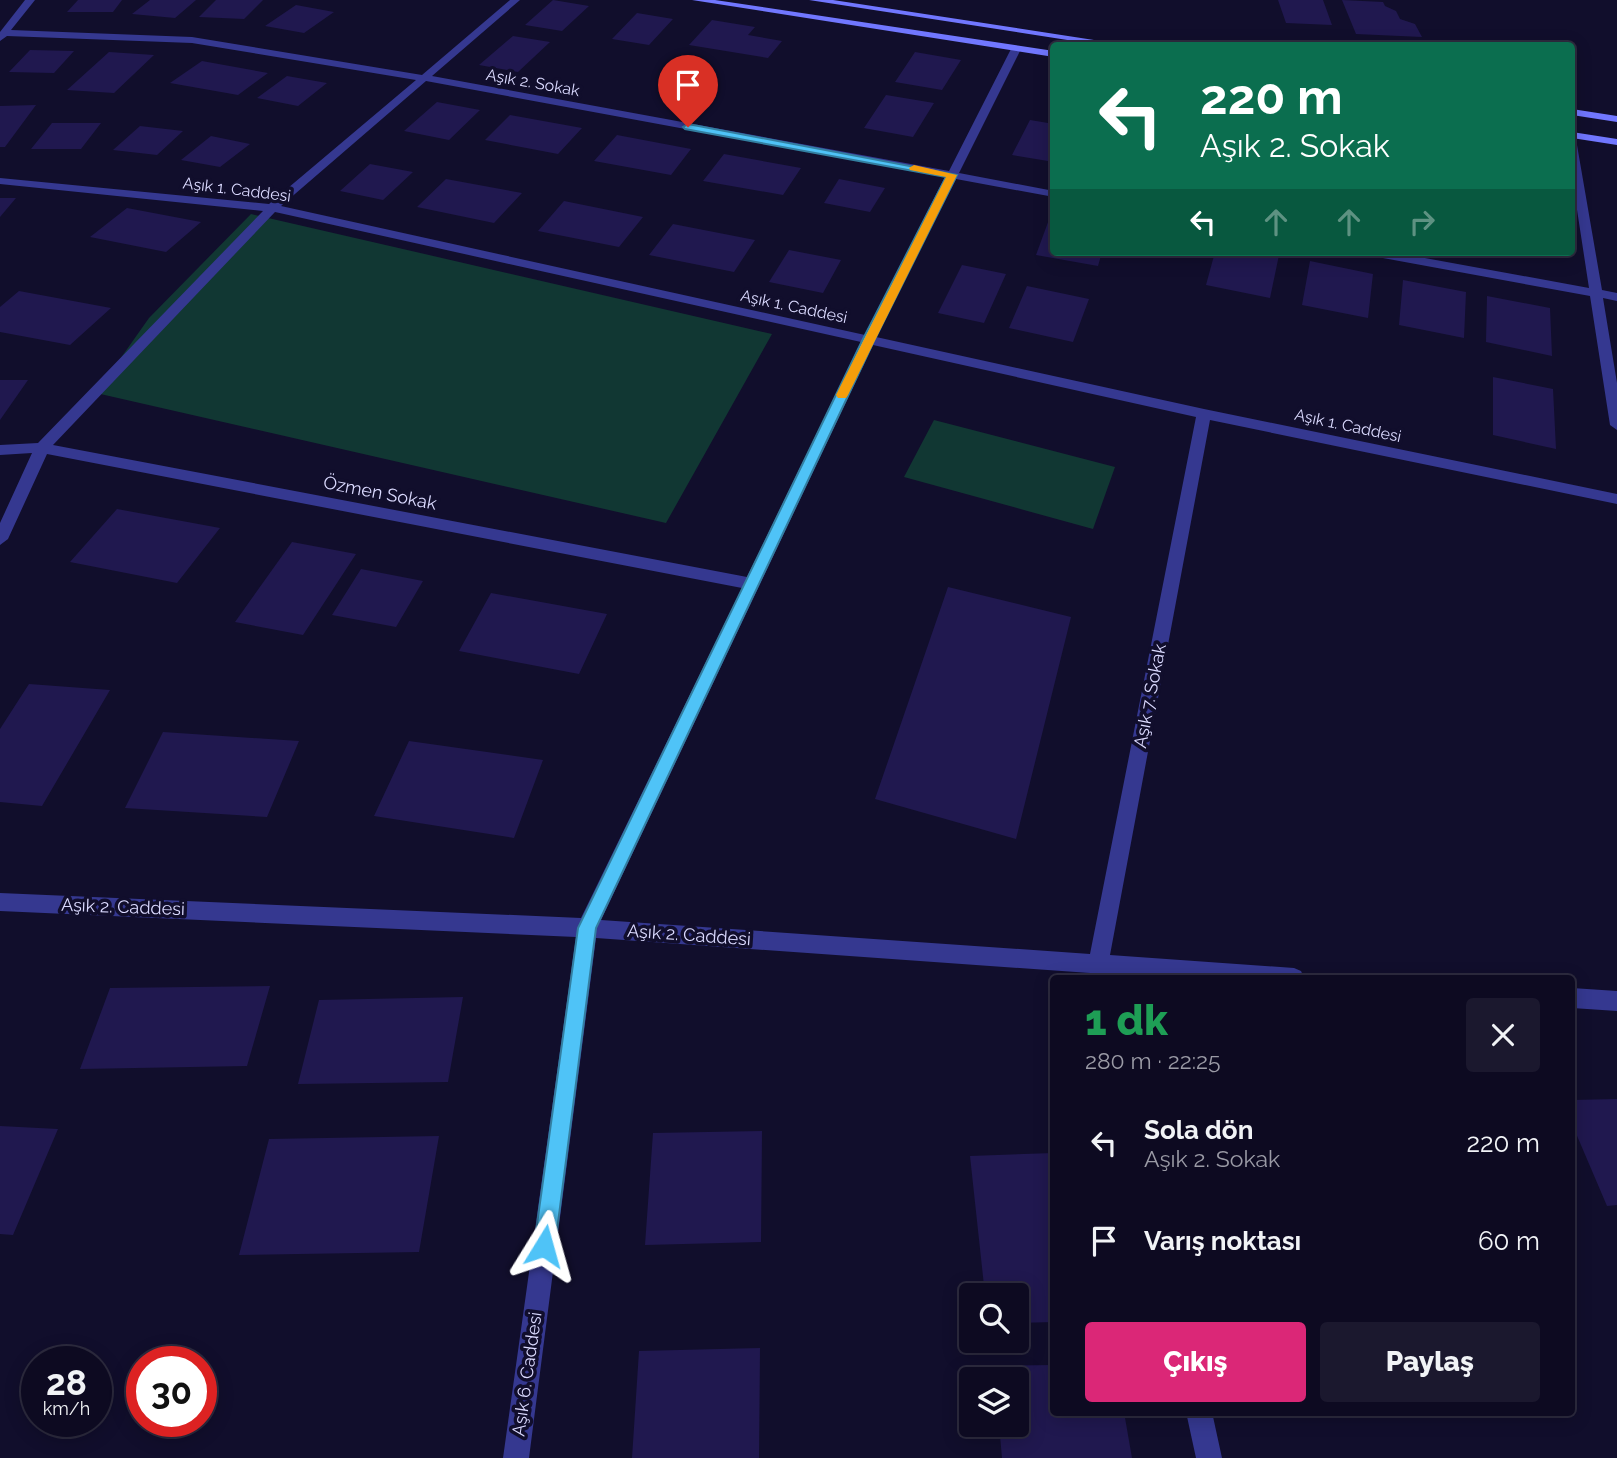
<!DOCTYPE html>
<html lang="tr">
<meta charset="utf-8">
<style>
body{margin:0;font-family:Raleway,sans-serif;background:#1b182e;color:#f1f3f6;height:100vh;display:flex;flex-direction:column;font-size:26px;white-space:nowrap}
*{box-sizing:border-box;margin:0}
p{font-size:23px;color:#9a9aa5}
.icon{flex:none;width:38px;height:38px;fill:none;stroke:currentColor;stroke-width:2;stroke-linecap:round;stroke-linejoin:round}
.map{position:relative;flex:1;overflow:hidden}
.side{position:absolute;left:1050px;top:975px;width:525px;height:441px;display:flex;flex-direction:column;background:#0d0a21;border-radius:7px;box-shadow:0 4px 18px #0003,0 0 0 2px #2d2b3f}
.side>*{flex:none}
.banner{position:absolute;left:1050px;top:42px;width:525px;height:214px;border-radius:7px;box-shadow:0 4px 18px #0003,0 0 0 2px #2d2b3f;background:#0b6e4f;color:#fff;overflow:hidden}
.buttons{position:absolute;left:959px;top:1283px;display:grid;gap:14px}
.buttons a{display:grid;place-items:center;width:70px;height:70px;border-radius:7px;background:#0d0a21;box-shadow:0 4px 18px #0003,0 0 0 2px #2d2b3f;font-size:35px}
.speed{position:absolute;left:21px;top:1346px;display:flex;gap:14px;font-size:35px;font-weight:700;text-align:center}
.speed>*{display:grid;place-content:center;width:91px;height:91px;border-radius:50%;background:#0d0a21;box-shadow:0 4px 18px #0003,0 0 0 2px #2d2b3f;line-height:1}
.speed small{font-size:18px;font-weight:400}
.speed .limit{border:10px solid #d22;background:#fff;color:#111}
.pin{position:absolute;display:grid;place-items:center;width:60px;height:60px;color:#fff;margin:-72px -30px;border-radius:50% 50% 50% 0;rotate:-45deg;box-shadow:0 0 7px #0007}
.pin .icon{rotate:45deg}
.me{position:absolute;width:77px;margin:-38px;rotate:8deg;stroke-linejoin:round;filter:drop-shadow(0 0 5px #0008)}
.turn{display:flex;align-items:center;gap:24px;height:147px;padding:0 35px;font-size:32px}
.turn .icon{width:91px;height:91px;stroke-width:2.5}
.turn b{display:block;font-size:49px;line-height:60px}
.lanes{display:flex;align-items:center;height:66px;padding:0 35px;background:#0003;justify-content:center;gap:35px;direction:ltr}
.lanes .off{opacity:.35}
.round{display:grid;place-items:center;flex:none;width:74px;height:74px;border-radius:7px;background:#1b182e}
.head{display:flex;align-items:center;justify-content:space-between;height:119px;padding:0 35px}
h1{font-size:42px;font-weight:800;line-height:52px;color:#1e9e55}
.cta{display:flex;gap:14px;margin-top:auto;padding:14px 35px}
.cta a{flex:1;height:80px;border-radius:7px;background:#db2777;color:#fff;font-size:28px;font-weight:800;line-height:80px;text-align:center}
.cta a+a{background:#1b182e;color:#f1f3f6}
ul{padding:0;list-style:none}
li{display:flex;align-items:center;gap:21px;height:98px;padding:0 35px}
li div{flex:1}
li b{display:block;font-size:26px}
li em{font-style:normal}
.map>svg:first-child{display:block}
.green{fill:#113733}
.building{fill:#20184f}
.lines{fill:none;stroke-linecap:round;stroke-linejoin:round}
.street{fill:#353890;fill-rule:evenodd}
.secondary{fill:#7177ff;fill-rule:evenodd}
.route{fill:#4fc3f7;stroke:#337fa1;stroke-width:2}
.slow{fill:#f59e0b}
.labels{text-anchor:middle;stroke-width:7;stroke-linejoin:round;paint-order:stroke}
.far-street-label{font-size:16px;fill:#dbdaff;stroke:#110e2c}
.street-label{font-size:18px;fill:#dbdaff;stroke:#110e2c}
</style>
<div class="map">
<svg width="1617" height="1458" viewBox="0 0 1617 1458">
<rect width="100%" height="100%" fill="#110e2c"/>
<path class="green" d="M 251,214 L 772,334 L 666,523 L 96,393 L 149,318 Z
M 934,420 L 1115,467 L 1093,529 L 904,477 Z"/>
<path class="building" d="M 78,0 L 122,0 L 113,12 L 67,12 Z
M 150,0 L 196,0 L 175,18 L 132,14 Z
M 216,0 L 263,0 L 244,19 L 199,17 Z
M 553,0 L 589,6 L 562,31 L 525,25 Z
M 1278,0 L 1323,0 L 1332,25 L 1286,23 Z
M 1342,0 L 1383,2 L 1385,6 L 1396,11 L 1400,19 L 1415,24 L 1422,37 L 1356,34 Z
M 296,5 L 334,12 L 304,33 L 265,26 Z
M 637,13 L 673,19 L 649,45 L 612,39 Z
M 712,20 L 755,27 L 748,35 L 782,41 L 768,58 L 689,45 Z
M 513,36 L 550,42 L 518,72 L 479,65 Z
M 30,50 L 74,51 L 54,73 L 9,72 Z
M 109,52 L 154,55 L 114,93 L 67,90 Z
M 915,52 L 961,60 L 942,90 L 895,82 Z
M 202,61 L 268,73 L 238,95 L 170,83 Z
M 287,76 L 327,83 L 298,106 L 257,98 Z
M 886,95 L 934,103 L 913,137 L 864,128 Z
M 437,102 L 480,110 L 449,140 L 404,131 Z
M 36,105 L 5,147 L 0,147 L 0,106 Z
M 510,115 L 582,128 L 558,154 L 485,140 Z
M 1030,120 L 1054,124 L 1054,162 L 1012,155 Z
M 52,123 L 101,123 L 81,149 L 31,149 Z
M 140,126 L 183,131 L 157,155 L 113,150 Z
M 617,135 L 691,149 L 671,175 L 594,161 Z
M 211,136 L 250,144 L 220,167 L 181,160 Z
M 724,154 L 801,168 L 783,195 L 703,181 Z
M 370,164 L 413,172 L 383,200 L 340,191 Z
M 446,179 L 522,193 L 494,223 L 417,207 Z
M 839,179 L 885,188 L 870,212 L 824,203 Z
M 0,198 L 16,198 L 0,217 Z
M 564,201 L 643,217 L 619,247 L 538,231 Z
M 127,208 L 201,222 L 166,252 L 90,237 Z
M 1051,214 L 1054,252 L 1102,252 L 1098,266 L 1036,255 Z
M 673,224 L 755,240 L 734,272 L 649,255 Z
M 789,250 L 841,260 L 823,293 L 769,282 Z
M 1215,252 L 1262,252 L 1279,255 L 1270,298 L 1206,285 Z
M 1310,261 L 1373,274 L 1368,318 L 1302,305 Z
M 962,265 L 1006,274 L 984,323 L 938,313 Z
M 1403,280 L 1466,292 L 1464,338 L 1399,325 Z
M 1027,286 L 1089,299 L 1073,342 L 1009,328 Z
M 19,291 L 111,308 L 70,345 L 0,332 L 0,307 Z
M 1487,296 L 1550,308 L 1552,356 L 1486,342 Z
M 1493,377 L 1553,389 L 1556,449 L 1493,435 Z
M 0,380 L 28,380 L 0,420 Z
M 117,509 L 220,528 L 177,583 L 70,562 Z
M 292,542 L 356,554 L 303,635 L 235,622 Z
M 361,569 L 423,581 L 396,627 L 332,615 Z
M 948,587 L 1071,617 L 1016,839 L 875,799 Z
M 491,593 L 607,614 L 579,674 L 459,651 Z
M 29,684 L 110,690 L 42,806 L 0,802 L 0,729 Z
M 163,732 L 299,741 L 267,817 L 125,808 Z
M 409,741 L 543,760 L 514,838 L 374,816 Z
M 270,986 L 247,1066 L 80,1069 L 110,988 Z
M 463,997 L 448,1082 L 298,1084 L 319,1000 Z
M 1617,1099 L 1617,1205 L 1607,1206 L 1572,1124 L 1572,1100 Z
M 0,1126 L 58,1129 L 13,1235 L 0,1234 Z
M 762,1131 L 761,1242 L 645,1245 L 653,1133 Z
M 439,1136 L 419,1252 L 239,1255 L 269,1139 Z
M 1054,1153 L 1054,1322 L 1017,1323 L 1017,1295 L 985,1295 L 970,1156 Z
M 760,1348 L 759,1458 L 632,1458 L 639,1351 Z
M 1054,1365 L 1054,1412 L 1124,1412 L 1132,1458 L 1002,1458 L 999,1424 L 1017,1424 L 1017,1379 L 994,1379 L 993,1366 Z"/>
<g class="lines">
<path class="street" d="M 25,0 L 35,0 L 11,30 L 192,37 L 422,75 L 510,0 L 520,0 L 432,76 L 949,171 L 1011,49 L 1019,47 L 1021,49 L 959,173 L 1054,191 L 1054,197 L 956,179 L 876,337 L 1204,409 L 1617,494 L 1617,504 L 1210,420 L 1110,955 L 1294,968 L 1301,971 L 1304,978 L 1160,978 L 1110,975 L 1111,978 L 1091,978 L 1090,973 L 596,938 L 529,1458 L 503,1458 L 576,937 L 0,911 L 0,893 L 581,918 L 742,588 L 47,454 L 8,539 L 0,545 L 0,523 L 32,453 L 0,455 L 0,445 L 38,443 L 263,211 L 0,184 L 0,178 L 269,204 L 416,80 L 192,43 L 7,36 L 0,41 L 0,32 ZM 426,81 L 945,177 L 865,335 L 281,206 ZM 275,212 L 861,342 L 747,577 L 53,445 ZM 873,345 L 1196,417 L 1090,954 L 601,920 Z
M 1572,142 L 1577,145 L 1602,290 L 1617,293 L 1617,301 L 1603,298 L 1617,383 L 1617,430 L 1610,425 L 1590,296 L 1372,256 L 1366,252 L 1392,252 L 1589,288 L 1572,177 Z
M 1572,988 L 1617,991 L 1617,1011 L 1572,1008 Z
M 1186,1412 L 1212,1412 L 1222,1458 L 1196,1458 Z"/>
<path class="secondary" d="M 692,0 L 715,0 L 1054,51 L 1054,57 Z
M 809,0 L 833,0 L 1133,46 L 1106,46 Z
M 1572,109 L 1617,116 L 1617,122 L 1572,115 Z
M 1572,132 L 1617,139 L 1617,145 L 1572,138 Z"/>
</g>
<path class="route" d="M 688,124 L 957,175 L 874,341 L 596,928 L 555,1246 L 552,1253 L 544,1256 L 537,1253 L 534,1246 L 578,928 L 862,341 L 946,177 L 685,129 L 683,127 Z"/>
<path class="slow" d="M 914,165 L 957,175 L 848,395 L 846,398 L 838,398 L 836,395 L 946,177 L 910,170 L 909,168 Z"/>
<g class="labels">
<g class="far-street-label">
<text transform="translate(533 82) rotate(10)" y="6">Aşık 2. Sokak</text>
<text transform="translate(237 189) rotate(7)" y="6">Aşık 1. Caddesi</text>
<text transform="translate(794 306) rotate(12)" y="6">Aşık 1. Caddesi</text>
<text transform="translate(1348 425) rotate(12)" y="6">Aşık 1. Caddesi</text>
</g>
<g class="street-label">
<text transform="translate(380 493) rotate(11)" y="6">Özmen Sokak</text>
<text transform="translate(1150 696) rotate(-79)" y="6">Aşık 7. Sokak</text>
<text transform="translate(123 907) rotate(2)" y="6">Aşık 2. Caddesi</text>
<text transform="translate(689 935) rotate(4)" y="6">Aşık 2. Caddesi</text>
<text transform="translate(527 1374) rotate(-82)" y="6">Aşık 6. Caddesi</text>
</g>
</g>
</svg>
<div class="buttons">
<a><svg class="icon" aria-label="search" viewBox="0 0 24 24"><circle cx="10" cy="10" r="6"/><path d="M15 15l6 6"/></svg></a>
<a><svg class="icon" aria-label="layers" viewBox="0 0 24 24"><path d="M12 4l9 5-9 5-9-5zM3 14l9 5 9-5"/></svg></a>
</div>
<div class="speed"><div>28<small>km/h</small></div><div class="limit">30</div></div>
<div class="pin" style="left:688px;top:127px;background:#d93025"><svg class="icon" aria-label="arrive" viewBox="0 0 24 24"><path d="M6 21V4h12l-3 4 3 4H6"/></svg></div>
<svg class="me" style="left:544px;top:1246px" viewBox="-20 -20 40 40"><path d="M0-17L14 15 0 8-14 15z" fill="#4fc3f7" stroke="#fff" stroke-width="4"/></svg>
<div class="banner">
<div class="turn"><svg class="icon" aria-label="left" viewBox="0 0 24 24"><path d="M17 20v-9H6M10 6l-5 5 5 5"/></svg><div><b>220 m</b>Aşık 2. Sokak</div></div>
<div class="lanes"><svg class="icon" aria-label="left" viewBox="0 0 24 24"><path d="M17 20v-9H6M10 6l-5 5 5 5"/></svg><svg class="icon off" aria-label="ahead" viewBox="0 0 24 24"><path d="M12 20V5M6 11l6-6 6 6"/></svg><svg class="icon off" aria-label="ahead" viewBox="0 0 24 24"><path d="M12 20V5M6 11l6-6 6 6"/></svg><svg class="icon off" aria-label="right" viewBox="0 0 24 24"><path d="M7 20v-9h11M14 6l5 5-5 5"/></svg></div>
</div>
<section class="side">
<div class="head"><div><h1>1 dk</h1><p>280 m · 22:25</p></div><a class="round"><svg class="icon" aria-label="close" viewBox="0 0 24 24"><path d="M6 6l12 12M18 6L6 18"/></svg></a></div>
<ul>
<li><svg class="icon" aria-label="left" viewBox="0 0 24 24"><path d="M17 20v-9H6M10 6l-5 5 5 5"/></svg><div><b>Sola dön</b><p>Aşık 2. Sokak</p></div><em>220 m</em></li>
<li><svg class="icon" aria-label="arrive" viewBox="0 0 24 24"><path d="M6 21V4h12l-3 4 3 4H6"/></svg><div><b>Varış noktası</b></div><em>60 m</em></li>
</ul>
<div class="cta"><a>Çıkış</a><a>Paylaş</a></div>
</section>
</div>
